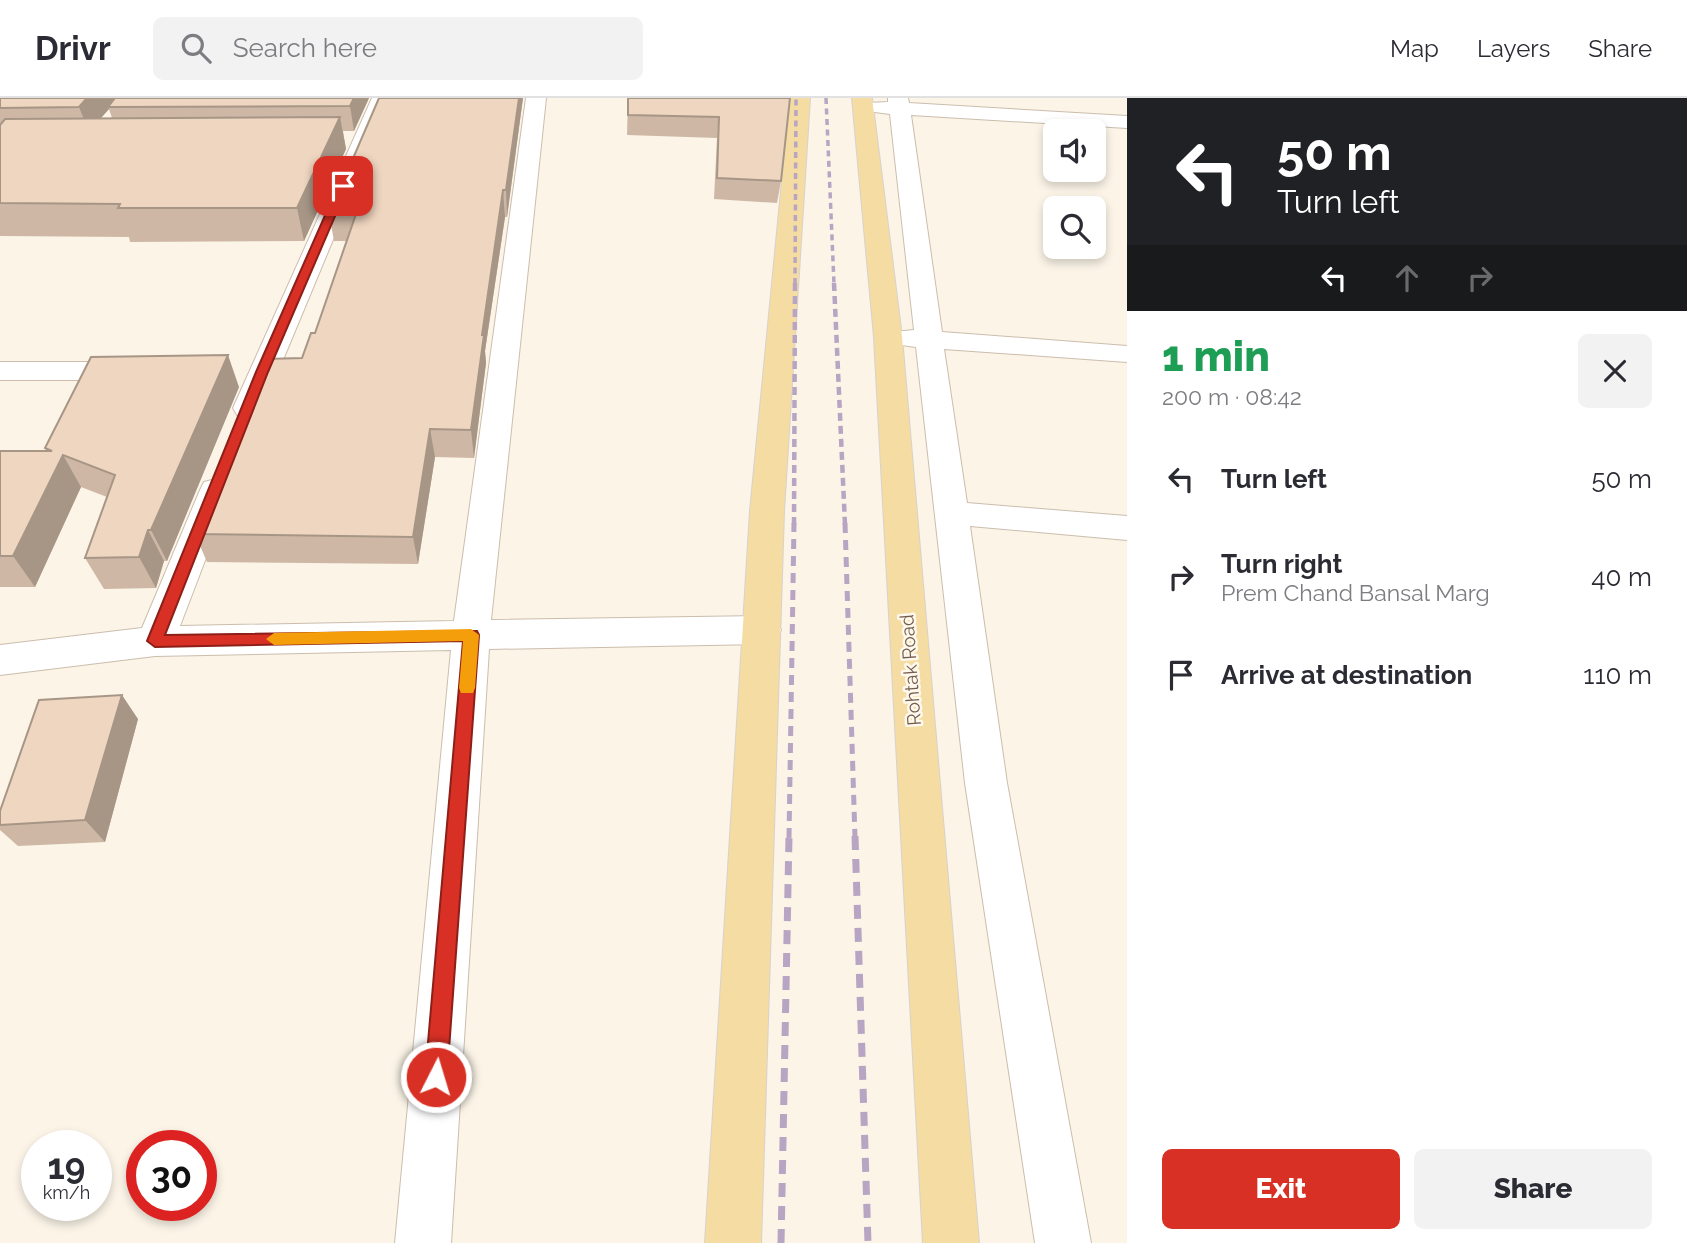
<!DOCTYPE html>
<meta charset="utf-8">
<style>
body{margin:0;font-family:Raleway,sans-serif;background:#f2f2f3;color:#2b2b33;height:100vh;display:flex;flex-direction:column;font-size:26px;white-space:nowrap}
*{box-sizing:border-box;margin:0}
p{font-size:23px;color:#7c7c81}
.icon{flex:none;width:38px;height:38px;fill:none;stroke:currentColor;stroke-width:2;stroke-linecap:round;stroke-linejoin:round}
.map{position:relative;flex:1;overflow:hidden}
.details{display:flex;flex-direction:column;background:#fff;width:560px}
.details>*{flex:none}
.top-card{background:#202124;color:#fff;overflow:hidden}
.controls{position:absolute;left:1043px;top:21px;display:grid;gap:14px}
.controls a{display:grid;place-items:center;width:63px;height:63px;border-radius:10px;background:#fff;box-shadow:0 4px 10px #0003;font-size:35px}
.speed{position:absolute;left:21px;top:1032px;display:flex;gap:14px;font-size:35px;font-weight:700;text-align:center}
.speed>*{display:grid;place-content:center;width:91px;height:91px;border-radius:50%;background:#fff;box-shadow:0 4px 10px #0003;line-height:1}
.speed small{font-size:18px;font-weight:400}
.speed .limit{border:10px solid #d22;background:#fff;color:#111}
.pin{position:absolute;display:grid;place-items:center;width:60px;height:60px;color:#fff;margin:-30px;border-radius:14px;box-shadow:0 4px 10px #0006}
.me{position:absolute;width:77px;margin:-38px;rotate:5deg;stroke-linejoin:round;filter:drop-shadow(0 0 5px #0008)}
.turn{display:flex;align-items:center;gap:24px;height:147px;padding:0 35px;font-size:32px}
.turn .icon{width:91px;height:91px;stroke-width:2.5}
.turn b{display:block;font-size:49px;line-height:60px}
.lanes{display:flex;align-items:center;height:66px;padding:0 35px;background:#0003;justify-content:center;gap:35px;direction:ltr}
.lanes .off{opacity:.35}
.round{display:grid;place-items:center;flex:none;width:74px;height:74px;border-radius:10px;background:#f2f2f3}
.headline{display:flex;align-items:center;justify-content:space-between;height:119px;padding:0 35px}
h1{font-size:42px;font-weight:800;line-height:52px;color:#1e9e55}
.action{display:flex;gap:14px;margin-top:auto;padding:14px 35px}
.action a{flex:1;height:80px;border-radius:10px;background:#d93025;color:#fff;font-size:28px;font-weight:800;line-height:80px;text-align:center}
.action a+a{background:#f2f2f3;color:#2b2b33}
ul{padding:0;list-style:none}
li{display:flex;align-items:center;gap:21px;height:98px;padding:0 35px}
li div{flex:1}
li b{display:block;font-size:26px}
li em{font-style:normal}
header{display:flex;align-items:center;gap:42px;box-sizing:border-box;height:98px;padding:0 35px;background:#fff;border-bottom:2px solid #e1e1e2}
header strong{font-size:33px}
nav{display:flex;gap:38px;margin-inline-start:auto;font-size:24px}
.search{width:490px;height:63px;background:#f2f2f3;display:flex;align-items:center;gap:18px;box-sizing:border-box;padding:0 24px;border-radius:10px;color:#7c7c81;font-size:26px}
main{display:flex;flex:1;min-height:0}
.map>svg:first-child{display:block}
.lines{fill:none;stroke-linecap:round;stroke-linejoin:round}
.minor-casing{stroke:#ccbdad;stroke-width:2}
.primary-casing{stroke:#d8d2cd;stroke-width:2}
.minor{fill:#fff;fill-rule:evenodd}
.primary{fill:#f5dca3;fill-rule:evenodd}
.rail-far3{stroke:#b8a5c4;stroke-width:3.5;stroke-dasharray:6 4.5;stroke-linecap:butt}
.rail-far2{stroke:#b8a5c4;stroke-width:4.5;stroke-dasharray:8 5;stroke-linecap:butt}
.rail-far1{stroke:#b8a5c4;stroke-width:5;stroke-dasharray:10 7;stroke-linecap:butt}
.rail{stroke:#b8a5c4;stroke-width:7;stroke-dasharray:14 9;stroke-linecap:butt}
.wall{fill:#ceb8a5;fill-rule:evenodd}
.shaded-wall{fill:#a79686}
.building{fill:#efd6c0;stroke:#a79686;stroke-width:2}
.route{fill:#d93025;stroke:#8d1f18;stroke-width:2}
.slow{fill:#f59e0b}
.labels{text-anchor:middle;stroke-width:5;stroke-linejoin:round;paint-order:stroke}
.street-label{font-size:19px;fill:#735d4d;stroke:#fef8ed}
</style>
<header>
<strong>Drivr</strong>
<div class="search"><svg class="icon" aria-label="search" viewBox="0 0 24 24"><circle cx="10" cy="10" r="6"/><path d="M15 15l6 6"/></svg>Search here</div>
<nav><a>Map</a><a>Layers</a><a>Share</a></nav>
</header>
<main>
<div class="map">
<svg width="1127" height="1145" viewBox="0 0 1127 1145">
<rect width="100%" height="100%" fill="#fbf4e7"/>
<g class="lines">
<g class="minor-casing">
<path id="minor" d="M 372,0 L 392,0 L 263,310 L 259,317 L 248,319 L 237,317 L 233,310 Z
M 526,0 L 546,0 L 491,522 L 762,518 L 775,522 L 781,532 L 775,542 L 762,546 L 489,551 L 451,1145 L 395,1145 L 451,552 L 155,558 L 0,577 L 0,547 L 142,530 L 200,392 L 204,384 L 216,381 L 228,384 L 232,392 L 180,528 L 454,523 Z
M 888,0 L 908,0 L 909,5 L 1127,18 L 1127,30 L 911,17 L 942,234 L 1127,248 L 1127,264 L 944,251 L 967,405 L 1127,418 L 1127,442 L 970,428 L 1007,685 L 1091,1145 L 1035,1145 L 965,685 L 916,249 L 894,246 L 890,240 L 894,234 L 914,232 L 890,16 L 867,13 L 864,9 L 867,5 L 888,4 Z
M 0,264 L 134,264 L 144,267 L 148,273 L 144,279 L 134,282 L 0,282 Z"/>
</g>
<g class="primary-casing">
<path id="primary" d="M 790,0 L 810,0 L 784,413 L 761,1145 L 705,1145 L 750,413 Z
M 852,0 L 872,0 L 902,239 L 979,1145 L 923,1145 L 874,239 Z"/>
</g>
<use href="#minor" class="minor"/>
<use href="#primary" class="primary"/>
<path class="rail-far3" d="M 826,0 L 834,186
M 795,186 L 796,0"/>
<path class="rail-far2" d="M 834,185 L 845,427
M 794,427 L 795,185"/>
<path class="rail-far1" d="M 845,425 L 855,740
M 789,740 L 794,425"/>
<path class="rail" d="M 855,738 L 868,1145
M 781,1145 L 789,738"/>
</g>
<path class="wall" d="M 0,0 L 369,0 L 354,33 L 343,33 L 346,51 L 304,143 L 130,144 L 129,139 L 0,138 ZM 109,11 L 112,20 L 100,20 Z
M 523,0 L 507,119 L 505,119 L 485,253 L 486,265 L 474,360 L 435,359 L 418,466 L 207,464 L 195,436 L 302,260 L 315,235 L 346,143 L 334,143 L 329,116 Z
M 628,0 L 790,0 L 781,83 L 777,105 L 714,101 L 717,40 L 627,37 Z
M 239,289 L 167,463 L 164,463 L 156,490 L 104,491 L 85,460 L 107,399 L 81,389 L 35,489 L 0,489 L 0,353 L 46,353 L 45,350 Z
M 138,621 L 105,744 L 18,748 L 0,732 L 0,713 Z"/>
<path class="shaded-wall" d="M 87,0 L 118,0 L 108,9 L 109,11 L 89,34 L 79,9 Z
M 354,0 L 369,0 L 354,33 L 350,8 Z
M 519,0 L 523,0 L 507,119 L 506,92 Z
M 340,19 L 346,51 L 304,143 L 297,110 Z
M 503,92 L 505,119 L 485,253 L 486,265 L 474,360 L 471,332 L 482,237 Z
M 228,257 L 239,289 L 167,463 L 151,432 Z
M 430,331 L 435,359 L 418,466 L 413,439 Z
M 63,357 L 81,389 L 35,489 L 13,458 Z
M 148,432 L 164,463 L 156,490 L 139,459 Z
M 122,597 L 138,621 L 105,744 L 85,722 Z"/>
<path class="building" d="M 0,0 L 87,0 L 79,9 L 0,10 Z
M 115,0 L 354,0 L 350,8 L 108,9 Z
M 379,0 L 519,0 L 506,92 L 503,92 L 482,237 L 484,237 L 471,332 L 430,331 L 413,439 L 195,436 L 265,261 L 302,260 L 311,235 L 315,235 L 356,116 L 329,116 Z
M 628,0 L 790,0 L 781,83 L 717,80 L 719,19 L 628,17 Z
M 340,19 L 297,110 L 118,110 L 120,106 L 0,105 L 0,27 L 5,21 Z
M 228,257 L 151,432 L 148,432 L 139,459 L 85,460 L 115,377 L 63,357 L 13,458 L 0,458 L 0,353 L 52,353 L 45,350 L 91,259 Z
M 122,597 L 85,722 L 0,727 L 0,713 L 39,602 Z"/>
<path class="route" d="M 343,85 L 348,88 L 268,274 L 165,537 L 477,533 L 479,537 L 447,979 L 443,987 L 436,990 L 428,987 L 425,979 L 463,543 L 155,549 L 147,543 L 256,274 L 338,88 Z"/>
<path class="slow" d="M 471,531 L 479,537 L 475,590 L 473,595 L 461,595 L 459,590 L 463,543 L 274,547 L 266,541 L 274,535 Z"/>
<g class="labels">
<g class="street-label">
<text transform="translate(910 572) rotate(-94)" y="7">Rohtak Road</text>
</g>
</g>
</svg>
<div class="controls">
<a><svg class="icon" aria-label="sound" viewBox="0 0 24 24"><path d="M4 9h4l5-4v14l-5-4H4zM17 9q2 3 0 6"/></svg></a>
<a><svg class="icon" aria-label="search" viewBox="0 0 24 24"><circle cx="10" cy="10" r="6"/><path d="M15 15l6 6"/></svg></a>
</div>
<div class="speed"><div>19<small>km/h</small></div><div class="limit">30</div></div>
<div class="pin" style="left:343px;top:88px;background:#d93025"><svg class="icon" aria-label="arrive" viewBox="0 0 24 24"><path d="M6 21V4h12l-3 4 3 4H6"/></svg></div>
<svg class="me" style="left:436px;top:979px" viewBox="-20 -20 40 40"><circle r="17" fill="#d93025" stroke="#fff" stroke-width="3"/><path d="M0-11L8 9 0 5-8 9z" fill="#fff"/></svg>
</div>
<section class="details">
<div class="top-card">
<div class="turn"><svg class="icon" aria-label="left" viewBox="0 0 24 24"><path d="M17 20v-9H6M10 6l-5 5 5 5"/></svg><div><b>50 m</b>Turn left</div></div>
<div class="lanes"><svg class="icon" aria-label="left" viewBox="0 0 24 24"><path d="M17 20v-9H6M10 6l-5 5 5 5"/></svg><svg class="icon off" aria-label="ahead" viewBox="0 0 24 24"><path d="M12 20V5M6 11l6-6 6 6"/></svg><svg class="icon off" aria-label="right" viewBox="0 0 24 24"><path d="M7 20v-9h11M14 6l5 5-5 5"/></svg></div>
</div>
<div class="headline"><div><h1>1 min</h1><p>200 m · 08:42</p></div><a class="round"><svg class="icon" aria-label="close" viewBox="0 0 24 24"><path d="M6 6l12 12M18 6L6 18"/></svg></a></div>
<ul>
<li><svg class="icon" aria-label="left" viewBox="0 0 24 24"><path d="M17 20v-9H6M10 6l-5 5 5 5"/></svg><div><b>Turn left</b></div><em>50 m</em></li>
<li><svg class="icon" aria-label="right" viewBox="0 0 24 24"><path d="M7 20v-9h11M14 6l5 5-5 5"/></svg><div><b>Turn right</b><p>Prem Chand Bansal Marg</p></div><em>40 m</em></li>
<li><svg class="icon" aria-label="arrive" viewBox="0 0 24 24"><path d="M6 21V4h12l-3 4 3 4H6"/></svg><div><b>Arrive at destination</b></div><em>110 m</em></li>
</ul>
<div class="action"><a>Exit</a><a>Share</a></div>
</section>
</main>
